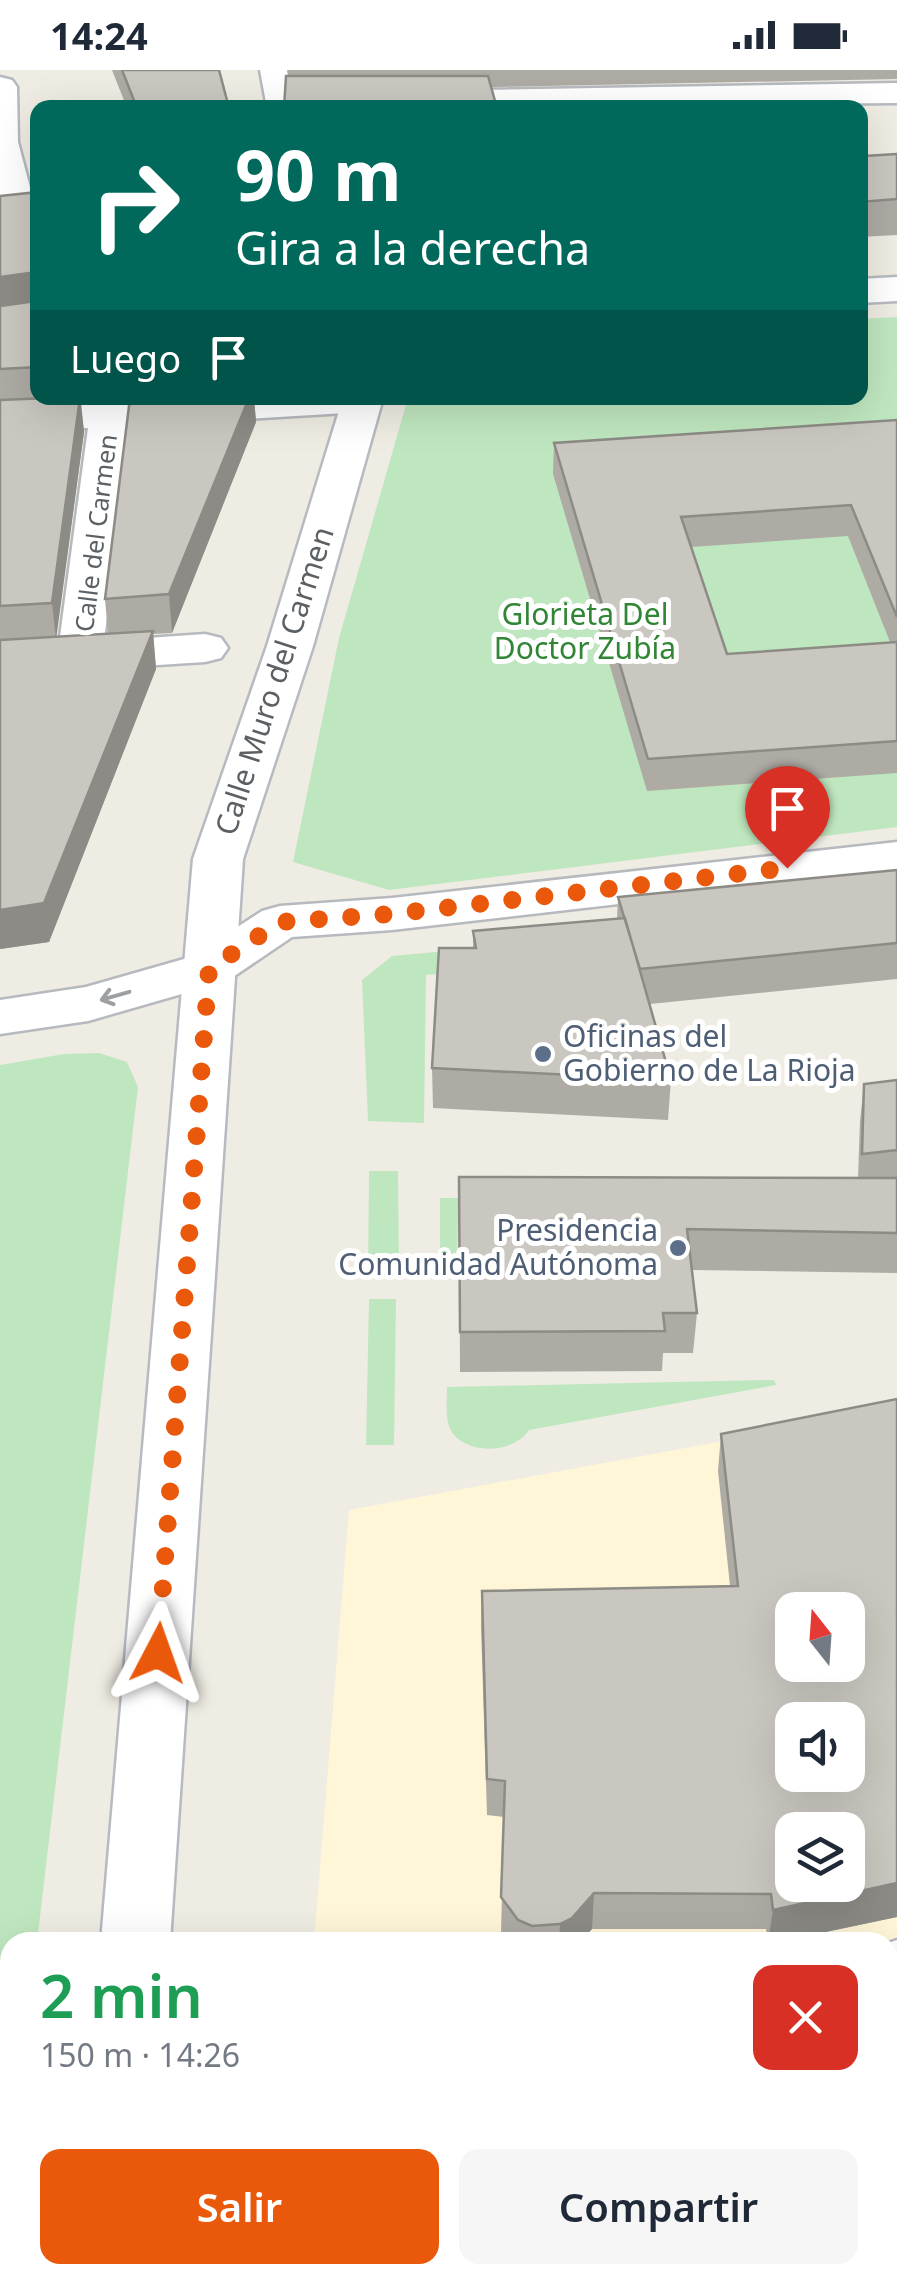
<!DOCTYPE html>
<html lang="es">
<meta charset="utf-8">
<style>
body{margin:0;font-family:"Noto Sans",sans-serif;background:#f6f6f7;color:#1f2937;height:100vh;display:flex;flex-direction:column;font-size:38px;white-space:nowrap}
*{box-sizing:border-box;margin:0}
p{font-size:32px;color:#747a83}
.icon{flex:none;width:55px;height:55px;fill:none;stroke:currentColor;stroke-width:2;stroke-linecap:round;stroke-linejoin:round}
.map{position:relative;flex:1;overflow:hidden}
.side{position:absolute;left:0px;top:1862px;width:898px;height:352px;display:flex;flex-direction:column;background:#fff;border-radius:30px 30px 0 0;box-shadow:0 10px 40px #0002}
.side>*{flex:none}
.hud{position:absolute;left:30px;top:30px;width:838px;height:305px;border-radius:20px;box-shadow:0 10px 40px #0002;background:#00695c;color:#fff;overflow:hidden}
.needle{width:65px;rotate:343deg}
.tools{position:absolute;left:775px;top:1522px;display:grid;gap:20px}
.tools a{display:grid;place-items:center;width:90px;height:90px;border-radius:20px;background:#fff;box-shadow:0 10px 40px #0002;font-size:50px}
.pin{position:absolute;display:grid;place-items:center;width:85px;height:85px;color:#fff;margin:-102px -42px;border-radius:50% 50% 50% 0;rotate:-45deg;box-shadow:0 0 10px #0007}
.pin .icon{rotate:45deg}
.me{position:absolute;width:110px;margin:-55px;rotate:4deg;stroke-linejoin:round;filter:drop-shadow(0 0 8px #0008)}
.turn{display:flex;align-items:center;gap:35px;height:210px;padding:0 40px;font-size:45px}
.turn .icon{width:130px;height:130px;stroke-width:2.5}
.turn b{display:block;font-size:70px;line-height:85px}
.then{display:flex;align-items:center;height:95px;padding:0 40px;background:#0003;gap:20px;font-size:38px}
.round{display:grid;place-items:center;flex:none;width:105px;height:105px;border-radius:20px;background:#f6f6f7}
.headline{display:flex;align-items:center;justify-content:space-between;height:170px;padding:0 40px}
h1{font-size:60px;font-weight:600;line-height:75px;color:#1e9e55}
.primary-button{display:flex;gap:20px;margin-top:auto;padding:20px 40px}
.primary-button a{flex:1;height:115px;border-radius:20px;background:#ea580c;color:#fff;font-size:40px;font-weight:600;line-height:115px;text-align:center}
.primary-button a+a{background:#f6f6f7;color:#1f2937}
.status{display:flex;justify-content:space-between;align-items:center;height:70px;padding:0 50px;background:#fff;direction:ltr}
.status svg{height:28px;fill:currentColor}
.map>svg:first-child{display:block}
.commercial{fill:#fff6d8;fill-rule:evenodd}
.green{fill:#bfe7bf}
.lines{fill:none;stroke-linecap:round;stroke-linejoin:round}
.street-casing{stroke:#b6b9be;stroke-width:5}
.secondary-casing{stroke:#b7bac0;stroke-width:5}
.street{fill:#fff;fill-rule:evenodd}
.secondary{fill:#fff;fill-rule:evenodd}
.wall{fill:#aeaba5;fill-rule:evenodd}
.shaded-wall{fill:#8d8b86}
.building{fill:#cac7c0;stroke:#8d8b86;stroke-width:2.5;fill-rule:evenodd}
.oneway{stroke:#9da0a3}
.route{stroke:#ea580c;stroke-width:18;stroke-dasharray:0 32.4}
.service-dot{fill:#5c6f8a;stroke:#fff;stroke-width:4}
.labels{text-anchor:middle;stroke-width:10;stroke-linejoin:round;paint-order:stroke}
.far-street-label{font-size:25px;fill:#5b6065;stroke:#fff}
.park-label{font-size:30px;fill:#318635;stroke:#fff}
.street-label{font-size:30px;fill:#5b6065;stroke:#fff}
.service-label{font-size:30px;fill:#4e5e75;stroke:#fff;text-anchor:start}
</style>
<div class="status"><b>14:24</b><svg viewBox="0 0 49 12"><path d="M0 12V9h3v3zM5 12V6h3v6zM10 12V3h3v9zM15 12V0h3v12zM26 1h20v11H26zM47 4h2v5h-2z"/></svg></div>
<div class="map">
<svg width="897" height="2214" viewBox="0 0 897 2214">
<rect width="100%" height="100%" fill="#efece3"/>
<path class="commercial" d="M 897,1339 L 897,2214 L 288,2214 L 289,2205 L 888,2205 L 888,1872 L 314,1872 L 349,1440 ZM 792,1540 L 848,1540 L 848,1595 L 792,1595 ZM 792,1650 L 848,1650 L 848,1705 L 792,1705 ZM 792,1760 L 848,1760 L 848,1815 L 792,1815 Z"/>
<path class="green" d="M 897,247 L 897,757 L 389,820 L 293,792 L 339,568 L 408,328 L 860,328 L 860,249 Z
M 591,868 L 599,890 L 426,905 L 424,1053 L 368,1051 L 362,910 L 392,886 Z
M 99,983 L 127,992 L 138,1017 L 37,1872 L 10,1872 L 10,1984 L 0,1996 L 0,995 L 64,984 Z
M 369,1101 L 398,1101 L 399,1203 L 368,1204 Z
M 630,1127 L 631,1143 L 458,1143 L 457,1200 L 440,1200 L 440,1128 Z
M 369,1229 L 396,1229 L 394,1375 L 366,1375 Z
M 764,1310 L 774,1310 L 776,1315 L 529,1360 C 514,1384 464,1386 450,1359 C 445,1348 447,1329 447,1317 Z"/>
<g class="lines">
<g class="street-casing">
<path id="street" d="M 260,0 L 294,0 L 303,38 L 267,38 Z
M 0,7 L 12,10 L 17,17 L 18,72 L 37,144 L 31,152 L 18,155 L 5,152 L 0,145 Z
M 897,13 L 897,33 L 406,38 L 402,32 L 408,25 L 420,21 Z
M 194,328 L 382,330 L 376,339 L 362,342 L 130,356 L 104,571 L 205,564 L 221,568 L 228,578 L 221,588 L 205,592 L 0,605 L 0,577 L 59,574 L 88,358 L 0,363 L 0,339 Z
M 897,772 L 897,802 L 392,860 L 292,867 L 227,911 L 88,951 L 0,964 L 0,930 L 86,917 L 191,887 L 262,841 L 280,836 L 392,828 Z
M 897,1870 L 897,1932 L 888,1934 L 888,1873 Z"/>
</g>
<g class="secondary-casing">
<path id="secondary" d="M 897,207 L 897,231 L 860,233 L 860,209 Z
M 343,328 L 383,328 L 313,576 L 243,789 L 170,1872 L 101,1872 L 193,789 L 267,576 Z
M 10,2062 L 10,2130 L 0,2132 L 0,2064 Z
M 79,2205 L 155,2205 L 154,2214 L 78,2214 Z"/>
</g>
<use href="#street" class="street"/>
<use href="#secondary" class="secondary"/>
</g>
<path class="wall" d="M 112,0 L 219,0 L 229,38 L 127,38 Z
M 287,0 L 897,0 L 897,9 L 491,17 L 288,6 Z
M 860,78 L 864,86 L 897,84 L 897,165 L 860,167 Z
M 38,122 L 38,328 L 254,328 L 256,352 L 172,563 L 153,564 L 156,599 L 49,872 L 0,879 L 0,126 ZM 130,328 L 105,529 L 108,564 L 56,566 L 84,362 L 81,331 Z
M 897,350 L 897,703 L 647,721 L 553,404 L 554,373 ZM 848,466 L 890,572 L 727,584 L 691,477 Z
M 897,800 L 897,909 L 650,934 L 671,1010 L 668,1050 L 433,1038 L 432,998 L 473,878 L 473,861 L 617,849 L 618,827 Z
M 897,1010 L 897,1203 L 692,1200 L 697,1243 L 693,1283 L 663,1283 L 662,1301 L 460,1302 L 459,1107 L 858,1108 L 860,1051 L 864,1014 Z
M 897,1329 L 897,1847 L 778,1872 L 768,1872 L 766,1859 L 592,1859 L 580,1872 L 508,1872 L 501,1862 L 504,1747 L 487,1745 L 481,1557 L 482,1521 L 730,1516 L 718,1401 L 721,1364 Z"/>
<path class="shaded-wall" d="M 37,202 L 38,238 L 0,243 L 0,207 Z
M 80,328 L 84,362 L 56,570 L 52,533 Z
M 249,328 L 254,328 L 256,352 L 172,563 L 169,524 Z
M 153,561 L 156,599 L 49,872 L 0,879 L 0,840 Z
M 897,1813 L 897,1847 L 778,1872 L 768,1872 L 773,1840 Z
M 594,1823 L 592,1859 L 580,1872 L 559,1872 L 560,1854 Z
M 897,2209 L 897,2214 L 876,2214 Z"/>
<path class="building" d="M 122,0 L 219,0 L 229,38 L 137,38 Z
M 286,6 L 488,6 L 497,38 L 284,38 Z
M 860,78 L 864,86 L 897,84 L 897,129 L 860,132 Z
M 38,122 L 38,297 L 0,299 L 0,236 L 37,231 L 37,202 L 0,207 L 0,126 Z
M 50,328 L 80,328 L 52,533 L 0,536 L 0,330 Z
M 130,328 L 249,328 L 169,524 L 105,529 Z
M 897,350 L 897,547 L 851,435 L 681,447 L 727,584 L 897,572 L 897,671 L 648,689 L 554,373 Z
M 153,561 L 44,833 L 0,840 L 0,570 Z
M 897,800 L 897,873 L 640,899 L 618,827 Z
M 625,848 L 671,1010 L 432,998 L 439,878 L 476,878 L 473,861 Z
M 897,1010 L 897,1080 L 862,1084 L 864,1014 Z
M 459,1107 L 897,1108 L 897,1163 L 687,1159 L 697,1243 L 663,1243 L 665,1261 L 460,1262 Z
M 897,1329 L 897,1813 L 773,1840 L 771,1824 L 594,1823 L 572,1848 L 560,1854 L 532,1856 L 518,1850 L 501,1827 L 505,1711 L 487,1709 L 482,1521 L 738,1516 L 721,1364 ZM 792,1540 L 848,1540 L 848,1595 L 792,1595 ZM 792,1650 L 848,1650 L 848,1705 L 792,1705 ZM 792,1760 L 848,1760 L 848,1815 L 792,1815 Z
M 897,1937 L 897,2209 L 876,2214 L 322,2214 L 322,2205 L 888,2205 L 888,1939 Z"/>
<defs><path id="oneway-shaft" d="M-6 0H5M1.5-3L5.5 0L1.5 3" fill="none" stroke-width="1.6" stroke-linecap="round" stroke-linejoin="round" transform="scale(2.5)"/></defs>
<use class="oneway" href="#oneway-shaft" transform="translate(115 926) rotate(164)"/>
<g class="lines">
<path class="route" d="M 158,1583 L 209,899 L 280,852 L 392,844 L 787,798"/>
</g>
<g class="service-dot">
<circle cx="543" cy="984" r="10"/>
<circle cx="678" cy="1178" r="10"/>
</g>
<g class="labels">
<g class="far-street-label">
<text transform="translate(96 463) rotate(-83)" y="9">Calle del Carmen</text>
</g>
<g class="park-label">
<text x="585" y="555">Glorieta Del<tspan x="585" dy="34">Doctor Zubía</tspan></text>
</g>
<g class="street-label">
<text transform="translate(275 611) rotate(-72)" y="10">Calle Muro del Carmen</text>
</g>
<g class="service-label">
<text x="563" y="977">Oficinas del<tspan x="563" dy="34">Gobierno de La Rioja</tspan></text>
<text x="658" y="1171" text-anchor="end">Presidencia<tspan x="658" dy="34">Comunidad Autónoma</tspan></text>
</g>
</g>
</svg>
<div class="tools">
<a><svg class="needle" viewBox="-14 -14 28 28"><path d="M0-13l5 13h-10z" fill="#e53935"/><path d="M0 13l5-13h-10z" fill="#747a83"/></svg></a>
<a><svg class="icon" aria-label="sound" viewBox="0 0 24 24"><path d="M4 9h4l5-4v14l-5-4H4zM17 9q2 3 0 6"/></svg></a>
<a><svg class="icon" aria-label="layers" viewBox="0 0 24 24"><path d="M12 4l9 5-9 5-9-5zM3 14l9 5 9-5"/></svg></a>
</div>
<div class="pin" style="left:787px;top:798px;background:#d93025"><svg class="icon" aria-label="arrive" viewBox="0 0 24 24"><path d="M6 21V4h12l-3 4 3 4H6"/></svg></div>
<svg class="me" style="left:158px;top:1583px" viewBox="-20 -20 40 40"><path d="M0-17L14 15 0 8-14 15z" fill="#ea580c" stroke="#fff" stroke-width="4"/></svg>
<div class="hud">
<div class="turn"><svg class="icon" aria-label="right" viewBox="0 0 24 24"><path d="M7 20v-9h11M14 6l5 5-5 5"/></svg><div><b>90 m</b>Gira a la derecha</div></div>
<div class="then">Luego<svg class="icon" aria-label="arrive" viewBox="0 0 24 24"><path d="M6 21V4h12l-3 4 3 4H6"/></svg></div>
</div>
<section class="side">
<div class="headline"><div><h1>2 min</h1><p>150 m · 14:26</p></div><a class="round" style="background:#d93025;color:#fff"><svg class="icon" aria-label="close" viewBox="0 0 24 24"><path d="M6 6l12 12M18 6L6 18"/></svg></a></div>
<div class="primary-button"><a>Salir</a><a>Compartir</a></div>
</section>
</div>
